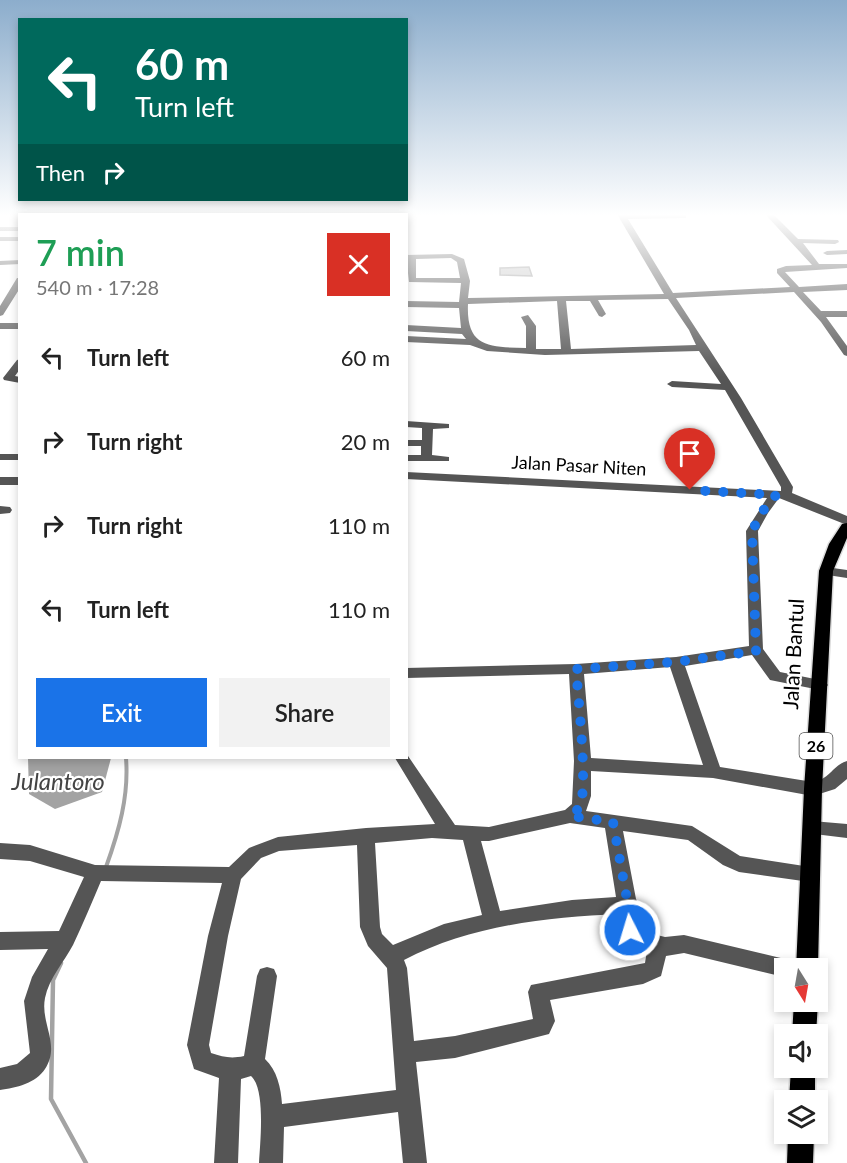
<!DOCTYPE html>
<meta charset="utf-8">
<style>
body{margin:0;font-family:Lato,sans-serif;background:#f2f2f2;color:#222;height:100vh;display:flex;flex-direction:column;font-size:22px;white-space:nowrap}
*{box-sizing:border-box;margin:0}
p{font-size:20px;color:#767676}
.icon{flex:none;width:33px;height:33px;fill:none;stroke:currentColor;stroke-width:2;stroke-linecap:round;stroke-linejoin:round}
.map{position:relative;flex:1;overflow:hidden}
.panel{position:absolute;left:18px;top:213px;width:390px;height:546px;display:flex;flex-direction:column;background:#fff;border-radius:0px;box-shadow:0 3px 9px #0003}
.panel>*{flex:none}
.banner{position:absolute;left:18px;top:18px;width:390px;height:183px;border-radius:0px;box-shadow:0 3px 9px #0003;background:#00695c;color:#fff;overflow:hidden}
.needle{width:39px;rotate:169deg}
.fabs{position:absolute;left:774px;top:958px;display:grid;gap:12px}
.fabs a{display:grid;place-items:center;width:54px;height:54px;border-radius:0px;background:#fff;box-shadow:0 3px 9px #0003;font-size:30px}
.pin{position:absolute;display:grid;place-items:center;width:51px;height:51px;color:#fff;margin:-62px -26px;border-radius:50% 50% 50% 0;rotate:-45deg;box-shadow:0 0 6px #0007}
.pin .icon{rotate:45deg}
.me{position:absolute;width:66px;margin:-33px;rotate:355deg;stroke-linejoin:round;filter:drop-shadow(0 0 4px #0008)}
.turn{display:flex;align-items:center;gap:21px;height:126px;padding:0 18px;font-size:27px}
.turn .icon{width:78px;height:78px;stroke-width:2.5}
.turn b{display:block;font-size:42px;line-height:51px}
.then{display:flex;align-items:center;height:57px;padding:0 18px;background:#0003;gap:12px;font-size:22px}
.round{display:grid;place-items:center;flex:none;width:63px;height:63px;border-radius:0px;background:#f2f2f2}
.headline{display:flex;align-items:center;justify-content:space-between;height:102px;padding:0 18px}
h1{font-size:36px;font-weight:600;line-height:45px;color:#1e9e55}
.cta{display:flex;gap:12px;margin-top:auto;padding:12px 18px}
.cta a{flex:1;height:69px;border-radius:0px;background:#1a73e8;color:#fff;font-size:24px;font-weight:600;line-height:69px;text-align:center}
.cta a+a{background:#f2f2f2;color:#222}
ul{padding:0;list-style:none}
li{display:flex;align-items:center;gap:18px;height:84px;padding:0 18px}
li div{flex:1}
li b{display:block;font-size:22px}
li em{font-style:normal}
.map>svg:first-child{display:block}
.water{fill:#a3a3a3}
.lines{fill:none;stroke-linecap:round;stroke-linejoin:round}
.stream-far1{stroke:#a3a3a3;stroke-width:4}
.stream{stroke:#a3a3a3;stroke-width:4.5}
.building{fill:#c4c4c4;stroke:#999;stroke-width:1.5}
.major-casing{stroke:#dbdbdb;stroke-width:3}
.minor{fill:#555;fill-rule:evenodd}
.major{fill:#000;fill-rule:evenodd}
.route{stroke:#1a73e8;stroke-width:10;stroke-dasharray:0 18}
.labels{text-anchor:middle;stroke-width:4.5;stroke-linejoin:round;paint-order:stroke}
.shield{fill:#fff;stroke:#4c4c4c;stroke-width:1.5}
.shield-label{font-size:16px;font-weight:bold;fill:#000}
.street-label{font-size:18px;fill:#000;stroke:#fff}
.near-street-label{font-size:21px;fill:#000;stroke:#fff}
.near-water-label{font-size:24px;font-style:italic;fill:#444;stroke:#fff}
</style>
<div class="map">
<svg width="847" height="1163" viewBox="0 0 847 1163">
<rect width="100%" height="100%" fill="#fff"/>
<path class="water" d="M 28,758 L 111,758 L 102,792 L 55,809 L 29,794 Z"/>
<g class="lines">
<path class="stream-far1" d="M 106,867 C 119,831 129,796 126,758"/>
<path class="stream" d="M 61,963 L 53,980 L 51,1099 L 86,1163"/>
</g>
<path class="building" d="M 529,267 L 532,276 L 500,275 L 500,268 Z"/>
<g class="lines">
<g class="major-casing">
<path id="major" d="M 847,523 L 847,538 L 833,571 L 822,789 L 818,969 L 796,969 L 804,789 L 819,571 L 829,544 L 842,524 Z
M 794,1002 L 818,1002 L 816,1035 L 792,1035 Z
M 791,1068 L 815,1068 L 815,1101 L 789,1101 Z
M 788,1134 L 814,1134 L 813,1163 L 787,1163 Z"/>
</g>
<path class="minor" d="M 617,214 L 686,214 L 686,218 L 683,218 L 628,219 L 673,293 L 790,287 L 777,273 L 777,269 L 786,266 L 812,265 L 765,214 L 773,214 L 798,239 L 838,240 L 839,242 L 835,244 L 803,243 L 819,264 L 847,264 L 847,268 L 785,272 L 799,287 L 847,284 L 847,290 L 803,292 L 821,311 L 847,311 L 847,317 L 826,317 L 847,346 L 847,356 L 844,355 L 821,322 L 794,292 L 676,298 L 741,398 L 793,487 L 792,493 L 847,516 L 847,525 L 779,498 L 768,513 L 758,531 L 763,649 L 780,672 L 825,681 L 828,685 L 825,689 L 820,690 L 770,680 L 752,655 L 685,666 L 720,767 L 813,782 C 829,780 833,765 847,761 L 847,779 L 835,789 L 813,796 L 713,778 L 591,771 L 591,796 L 586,811 L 692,826 L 740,856 L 817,868 L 819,874 L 817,880 L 810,882 L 739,872 L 723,865 L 688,840 L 623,831 L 636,899 L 639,905 L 637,908 L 641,931 L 665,937 L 684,935 L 789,960 L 796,962 L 799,969 L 784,969 L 784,977 L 684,953 L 666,956 L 661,976 L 643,984 L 550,1000 L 555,1021 L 549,1034 L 455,1058 L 416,1062 L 427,1163 L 403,1163 L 398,1112 L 284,1127 L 283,1163 L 259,1163 C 260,1144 266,1089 251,1076 L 241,1079 L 238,1163 L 214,1163 L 219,1078 L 194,1069 L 187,1045 L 208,936 L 222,883 L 101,881 C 92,902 83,924 73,945 C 64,962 49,978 45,998 C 40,1023 61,1045 45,1069 C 36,1083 16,1088 0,1090 L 0,1068 L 17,1064 L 30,1053 L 24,1001 L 32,977 L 48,949 L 0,950 L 0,932 L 59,931 L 84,877 L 30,861 L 0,859 L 0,843 L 30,845 L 95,865 L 229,867 L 249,848 L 278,837 L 366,828 L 435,824 L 395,758 L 406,758 L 406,753 L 455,825 L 489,827 L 565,810 L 572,804 L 574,761 L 569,674 L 406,678 L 406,668 L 576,664 L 676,657 L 749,646 L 746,531 L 767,498 L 406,479 L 406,472 L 781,491 L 781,487 L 725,390 L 672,387 L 667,384 L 672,381 L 721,384 L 699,351 L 545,355 L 487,351 L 470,345 L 406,342 L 406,336 L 466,339 L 462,334 L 406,331 L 406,325 L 461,328 L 459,308 L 406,307 L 406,301 L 459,302 L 461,283 L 409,282 L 406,255 L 452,254 L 464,259 L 470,281 L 468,298 L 664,294 ZM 451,258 L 457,262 L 460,278 L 416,278 L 416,259 ZM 668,299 L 689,330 L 696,345 L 571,349 L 566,301 L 590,301 L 599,316 L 602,317 L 606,314 L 598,300 ZM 557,301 L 561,349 L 536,349 L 536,326 L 528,315 L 521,317 L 526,326 L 526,348 C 489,347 466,348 468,304 ZM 670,667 L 703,765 L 591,758 L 584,674 ZM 570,823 L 605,828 L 616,897 L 572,900 L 500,911 L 481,841 L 489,841 ZM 432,838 L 463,840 L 482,915 L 444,924 L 393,945 L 382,934 L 380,927 L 375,843 ZM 357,845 L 360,927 L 368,946 L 387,968 L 396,1090 L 282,1104 C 281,1088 277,1070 265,1059 L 277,976 L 274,969 L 267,967 L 260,969 L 257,976 L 244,1056 C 231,1059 223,1057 211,1053 L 209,1045 L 228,936 L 241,879 L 261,858 L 279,851 ZM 619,914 L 622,934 L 628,944 L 647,950 L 645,963 L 531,985 L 528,992 L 533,1019 L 455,1036 L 414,1041 L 407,968 L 404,960 C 469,926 546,917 619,914 Z
M 0,227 L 20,227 L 20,231 L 0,231 Z
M 0,237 L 20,237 L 20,241 L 0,241 Z
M 847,250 L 847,254 L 827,255 L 823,253 L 827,251 Z
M 20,260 L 20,264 L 0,265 L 0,261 Z
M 17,278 L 20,278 L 20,288 L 3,315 L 0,316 L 0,306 Z
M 0,323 L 20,323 L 20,329 L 0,329 Z
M 20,359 L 20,369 L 15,376 L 20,377 L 20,383 L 4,380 L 3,378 L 17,360 Z
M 406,421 L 449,424 L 449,428 L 433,429 L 432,455 L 449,457 L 449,461 L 406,461 L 406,455 L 421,455 L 421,446 L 406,446 L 406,440 L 422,440 L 422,428 L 406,427 Z
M 0,454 L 20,454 L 20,460 L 0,460 Z
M 0,477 L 20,477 L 20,485 L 0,485 Z
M 0,506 L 10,507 L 12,510 L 10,513 L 0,514 Z
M 826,567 L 847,570 L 847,578 L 821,574 L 819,571 L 821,568 Z
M 812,821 L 847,824 L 847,838 L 806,833 L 803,828 L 806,823 Z"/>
<use href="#major" class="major"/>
</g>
<linearGradient id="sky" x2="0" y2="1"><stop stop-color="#8cadcc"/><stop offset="0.57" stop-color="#fff"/><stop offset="1" stop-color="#fff" stop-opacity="0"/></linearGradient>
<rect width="847" height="377" fill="url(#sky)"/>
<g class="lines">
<path class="route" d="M 630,930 L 628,905 L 613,822 L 570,816 C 574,813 578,810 580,806 C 588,788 578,694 576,669 L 676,662 L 756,651 L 752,531 L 762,512 L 776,495 L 690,490"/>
</g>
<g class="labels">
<rect class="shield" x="799.5" y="733" width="33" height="26" rx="4.5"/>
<g class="shield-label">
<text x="816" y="752">26</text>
</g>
<g class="street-label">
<text transform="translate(579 466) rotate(3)" y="6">Jalan Pasar Niten</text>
</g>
<g class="near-street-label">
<text transform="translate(794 654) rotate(-87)" y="7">Jalan Bantul</text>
</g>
<g class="near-water-label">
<text x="58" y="790">Julantoro</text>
</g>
</g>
</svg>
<div class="fabs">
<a><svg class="needle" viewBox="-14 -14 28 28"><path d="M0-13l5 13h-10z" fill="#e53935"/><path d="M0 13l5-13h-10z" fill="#767676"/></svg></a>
<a><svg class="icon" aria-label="sound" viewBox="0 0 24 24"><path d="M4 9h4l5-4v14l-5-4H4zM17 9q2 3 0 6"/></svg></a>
<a><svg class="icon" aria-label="layers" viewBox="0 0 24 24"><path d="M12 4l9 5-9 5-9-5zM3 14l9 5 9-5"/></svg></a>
</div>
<div class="pin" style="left:690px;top:490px;background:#d93025"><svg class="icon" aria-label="arrive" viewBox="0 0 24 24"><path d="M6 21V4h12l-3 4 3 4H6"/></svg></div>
<svg class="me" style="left:630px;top:930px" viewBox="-20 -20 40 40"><circle r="17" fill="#1a73e8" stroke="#fff" stroke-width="3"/><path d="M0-11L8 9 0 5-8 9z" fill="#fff"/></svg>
<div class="banner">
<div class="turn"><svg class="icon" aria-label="left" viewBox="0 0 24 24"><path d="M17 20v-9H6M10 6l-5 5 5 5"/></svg><div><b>60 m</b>Turn left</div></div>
<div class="then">Then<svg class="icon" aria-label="right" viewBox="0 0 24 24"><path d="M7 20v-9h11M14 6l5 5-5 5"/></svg></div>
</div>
<section class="panel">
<div class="headline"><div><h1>7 min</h1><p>540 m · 17:28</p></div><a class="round" style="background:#d93025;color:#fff"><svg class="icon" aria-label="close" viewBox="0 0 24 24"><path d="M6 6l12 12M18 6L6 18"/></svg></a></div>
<ul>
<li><svg class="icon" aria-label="left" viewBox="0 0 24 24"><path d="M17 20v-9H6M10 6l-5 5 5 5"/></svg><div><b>Turn left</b></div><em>60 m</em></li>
<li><svg class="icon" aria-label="right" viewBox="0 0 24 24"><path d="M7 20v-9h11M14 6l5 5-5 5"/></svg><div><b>Turn right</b></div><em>20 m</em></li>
<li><svg class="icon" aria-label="right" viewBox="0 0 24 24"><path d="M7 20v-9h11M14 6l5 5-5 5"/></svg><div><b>Turn right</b></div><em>110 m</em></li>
<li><svg class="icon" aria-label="left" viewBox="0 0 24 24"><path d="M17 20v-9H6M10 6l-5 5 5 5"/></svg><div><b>Turn left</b></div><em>110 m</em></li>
</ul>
<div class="cta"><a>Exit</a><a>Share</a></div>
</section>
</div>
